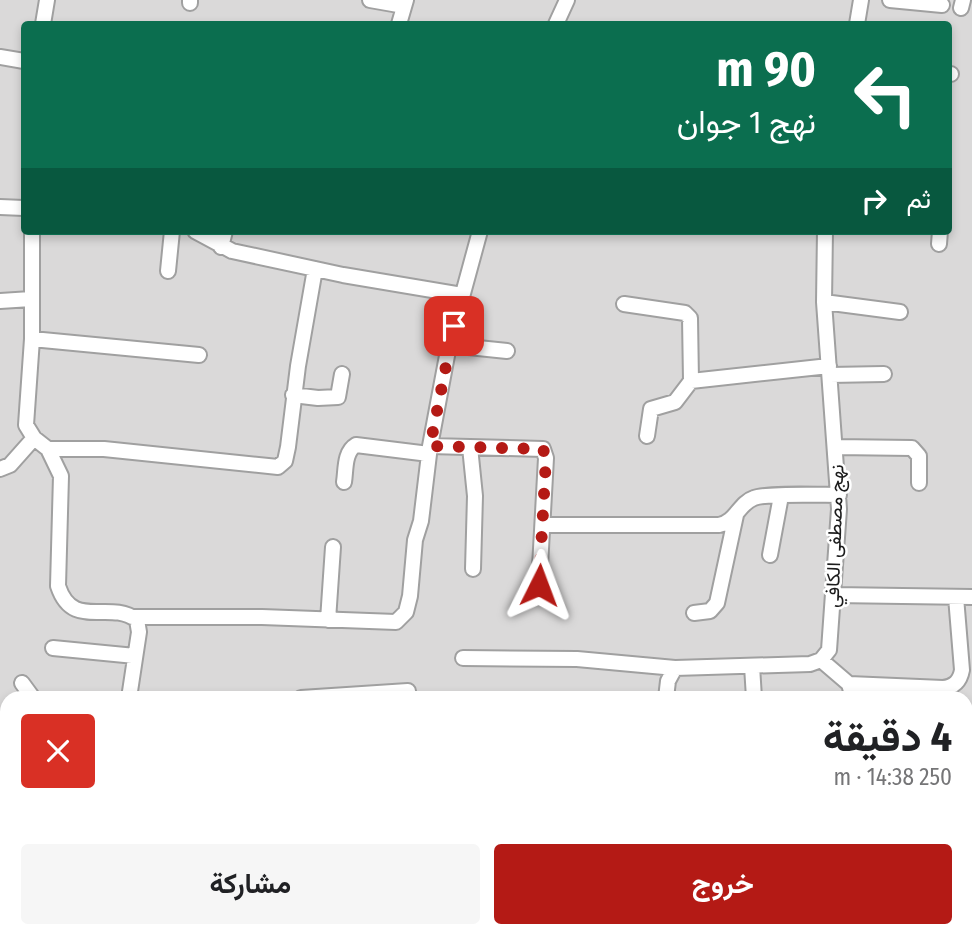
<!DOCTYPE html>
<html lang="ar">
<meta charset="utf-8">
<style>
body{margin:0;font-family:"Fira Sans Condensed",Vazirmatn,sans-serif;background:#f6f6f6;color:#202124;direction:rtl;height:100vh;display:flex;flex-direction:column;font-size:26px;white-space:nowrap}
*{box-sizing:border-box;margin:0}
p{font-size:23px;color:#757577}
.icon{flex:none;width:38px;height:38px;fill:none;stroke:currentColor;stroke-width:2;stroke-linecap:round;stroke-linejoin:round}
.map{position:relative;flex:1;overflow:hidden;direction:ltr}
.details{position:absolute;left:0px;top:691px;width:973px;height:247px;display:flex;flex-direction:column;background:#fff;border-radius:21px 21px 0 0;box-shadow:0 4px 10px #0003;direction:rtl}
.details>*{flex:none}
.guide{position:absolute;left:21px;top:21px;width:931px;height:214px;border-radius:7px;box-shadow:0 4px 10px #0003;direction:rtl;background:#0b6e4f;color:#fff;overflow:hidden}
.pin{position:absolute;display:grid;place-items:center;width:60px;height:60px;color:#fff;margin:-30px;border-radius:14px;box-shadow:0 4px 10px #0006}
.me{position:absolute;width:77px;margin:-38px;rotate:3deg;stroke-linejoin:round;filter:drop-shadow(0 0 5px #0008)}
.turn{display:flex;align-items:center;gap:24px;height:147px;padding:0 21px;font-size:32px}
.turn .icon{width:91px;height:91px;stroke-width:2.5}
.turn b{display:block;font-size:49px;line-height:60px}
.then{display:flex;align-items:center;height:66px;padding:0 21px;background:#0003;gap:14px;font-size:26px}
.round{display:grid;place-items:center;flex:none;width:74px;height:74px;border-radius:7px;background:#f6f6f6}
.overview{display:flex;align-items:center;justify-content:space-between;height:119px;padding:0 21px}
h1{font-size:42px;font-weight:700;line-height:52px}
.button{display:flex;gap:14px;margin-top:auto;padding:14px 21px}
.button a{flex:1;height:80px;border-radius:7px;background:#b41a15;color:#fff;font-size:28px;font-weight:700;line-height:80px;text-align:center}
.button a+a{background:#f6f6f6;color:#202124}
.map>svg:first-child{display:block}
.residential{fill:#dad9d9;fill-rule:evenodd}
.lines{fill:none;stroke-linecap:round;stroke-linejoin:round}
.minor-casing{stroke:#a0a0a0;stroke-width:18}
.minor{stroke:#fff;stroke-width:14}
.route{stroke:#b41a15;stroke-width:12;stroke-dasharray:0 21.6}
.labels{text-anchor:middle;stroke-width:5;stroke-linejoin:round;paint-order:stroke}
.street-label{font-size:19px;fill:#1c1c1c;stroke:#fff}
</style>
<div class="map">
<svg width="972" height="937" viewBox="0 0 972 937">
<rect width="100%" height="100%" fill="#edeae3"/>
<path class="residential" d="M 0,0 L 972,0 L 972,937 L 0,937 ZM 24,24 L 948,24 L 948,231 L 24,231 ZM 7,698 L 966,698 L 966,931 L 7,931 Z"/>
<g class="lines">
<g class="minor-casing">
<path id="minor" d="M 370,0 L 404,6
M 890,0 L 942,5
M 190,3 L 190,0
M 961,8 L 963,0
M 43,24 L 47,0
M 399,24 L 406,0
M 556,24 L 567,0
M 857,24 L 861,0
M 0,57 L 24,61
M 948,74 L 951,74
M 0,207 L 24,208
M 32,231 L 32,339 L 26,425 L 34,438 L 48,449 L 61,476 L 58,586 C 73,631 108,599 137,620 L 139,632 L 129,698
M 195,231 L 232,251 L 343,275 L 462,295
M 480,231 L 449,345 L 430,446 L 543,449 L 546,458 L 539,585
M 939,244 L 940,231
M 221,247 L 225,231
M 168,271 L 172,231
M 0,301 L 31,299
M 824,302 L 900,312
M 624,304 L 685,313 L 690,318 L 691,381 L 829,366
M 32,339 L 199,355
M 449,345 L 507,351
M 830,375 L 884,374
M 293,395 L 318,398 L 338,397 L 342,374
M 647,436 L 651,409 L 675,402 L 691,381
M 470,447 L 475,496 L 473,569
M 836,447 L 912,448 L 919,456 L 919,483
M 48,449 L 104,449 L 278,467 L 285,461 L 288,447 L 298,366 L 315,269
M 0,469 L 10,465 L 34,438
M 344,482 C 346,470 344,452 356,445 L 429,454
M 543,525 L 719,525 C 736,522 739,503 754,498 C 766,493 821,495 839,495
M 770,555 L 781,496
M 834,595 L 972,597
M 694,613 L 710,611 L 717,603 L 736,515
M 132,617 L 262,617 L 396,622 L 406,612 L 410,596 L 415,540 L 421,521 L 430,446
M 328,620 L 333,547
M 53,648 L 135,656
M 463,658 L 577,659 L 675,668
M 821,660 L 849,684 L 853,698
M 752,666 L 754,698
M 22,683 L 33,698
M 849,684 L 943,688 C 954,687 960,681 962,670 L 956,597
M 301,698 L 408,691
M 666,698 L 668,681 L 675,668 L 810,664 L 821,660 L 829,650 L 839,509 L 824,302 L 825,231
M 0,763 L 7,764
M 966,767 L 972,766
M 0,826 L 7,827
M 0,890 L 7,891
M 651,931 L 652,937
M 780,931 L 780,937
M 248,937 L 306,935"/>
</g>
<use href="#minor" class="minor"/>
</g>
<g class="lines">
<path class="route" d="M 454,326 L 430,446 L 543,449 L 546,458 L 539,585"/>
</g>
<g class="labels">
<g class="street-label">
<text transform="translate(834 536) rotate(-88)" y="7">نهج مصطفى الكافي</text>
</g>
</g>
</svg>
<div class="pin" style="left:454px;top:326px;background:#d93025"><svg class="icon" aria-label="arrive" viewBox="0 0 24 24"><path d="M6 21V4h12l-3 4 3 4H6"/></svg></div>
<svg class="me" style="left:539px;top:585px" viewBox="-20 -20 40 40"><path d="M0-17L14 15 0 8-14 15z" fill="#b41a15" stroke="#fff" stroke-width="4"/></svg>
<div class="guide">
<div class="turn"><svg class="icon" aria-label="left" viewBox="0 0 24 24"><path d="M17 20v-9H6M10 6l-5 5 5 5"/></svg><div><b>90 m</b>نهج 1 جوان</div></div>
<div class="then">ثم<svg class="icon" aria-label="right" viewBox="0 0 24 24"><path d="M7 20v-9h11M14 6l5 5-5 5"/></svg></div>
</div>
<section class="details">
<div class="overview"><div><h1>4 دقيقة</h1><p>250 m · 14:38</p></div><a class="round" style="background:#d93025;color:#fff"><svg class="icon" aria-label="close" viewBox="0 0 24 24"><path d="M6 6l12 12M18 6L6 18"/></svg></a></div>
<div class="button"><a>خروج</a><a>مشاركة</a></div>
</section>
</div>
